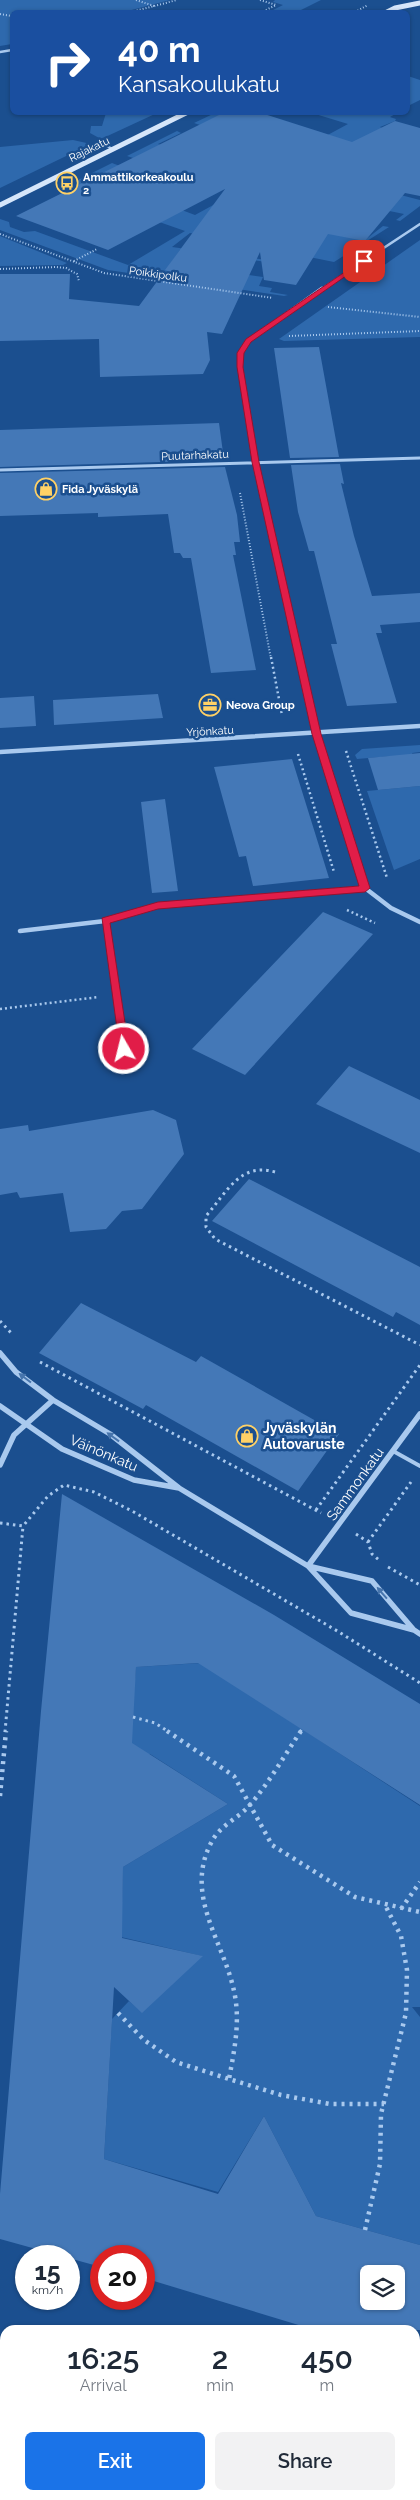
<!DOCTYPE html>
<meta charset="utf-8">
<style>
body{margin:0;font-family:Raleway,sans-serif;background:#f2f2f3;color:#1f2937;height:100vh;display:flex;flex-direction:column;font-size:19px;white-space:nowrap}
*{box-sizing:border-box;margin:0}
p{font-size:16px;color:#747a83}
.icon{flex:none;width:28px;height:28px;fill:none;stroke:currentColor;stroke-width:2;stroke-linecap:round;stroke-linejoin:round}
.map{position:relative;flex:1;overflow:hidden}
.drawer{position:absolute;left:0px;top:2325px;width:420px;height:175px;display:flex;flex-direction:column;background:#fff;border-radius:15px 15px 0 0;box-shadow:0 1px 4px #0004}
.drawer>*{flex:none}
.top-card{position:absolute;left:10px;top:10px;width:400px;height:105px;border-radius:8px;box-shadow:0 1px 4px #0004;background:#1a4fa0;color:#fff;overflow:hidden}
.buttons{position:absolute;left:360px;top:2265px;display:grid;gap:10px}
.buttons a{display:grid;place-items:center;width:45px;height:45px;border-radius:8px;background:#fff;box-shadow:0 1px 4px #0004;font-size:25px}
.speed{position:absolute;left:15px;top:2245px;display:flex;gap:10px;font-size:25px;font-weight:700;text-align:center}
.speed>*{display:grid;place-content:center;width:65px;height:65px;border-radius:50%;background:#fff;box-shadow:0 1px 4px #0004;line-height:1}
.speed small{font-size:12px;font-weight:400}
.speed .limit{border:8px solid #d22;background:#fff;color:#111}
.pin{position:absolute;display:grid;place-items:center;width:42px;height:42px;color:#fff;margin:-21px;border-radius:10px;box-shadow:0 2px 8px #0006}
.me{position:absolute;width:55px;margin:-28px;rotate:352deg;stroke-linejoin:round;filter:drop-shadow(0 0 4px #0008)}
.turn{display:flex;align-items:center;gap:18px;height:105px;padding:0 25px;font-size:22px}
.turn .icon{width:65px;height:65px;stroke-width:2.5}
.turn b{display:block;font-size:35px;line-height:42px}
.eta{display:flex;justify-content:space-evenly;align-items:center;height:85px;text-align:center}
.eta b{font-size:30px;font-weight:600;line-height:35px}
.action{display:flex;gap:10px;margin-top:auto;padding:10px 25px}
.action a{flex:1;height:58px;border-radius:8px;background:#1a73e8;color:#fff;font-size:20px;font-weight:600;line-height:58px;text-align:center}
.action a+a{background:#f2f2f3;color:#1f2937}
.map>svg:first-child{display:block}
.green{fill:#2e69ad}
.building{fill:#4478b7;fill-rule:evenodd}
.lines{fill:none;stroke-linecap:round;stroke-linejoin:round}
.path-far3{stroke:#a9c9ee;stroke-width:2;stroke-dasharray:1 2;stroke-linecap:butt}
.path-far2{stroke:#a9c9ee;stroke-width:2.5;stroke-dasharray:2 3;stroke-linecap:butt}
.path-far1{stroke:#a9c9ee;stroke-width:3;stroke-dasharray:2.5 4;stroke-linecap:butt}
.path{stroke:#a9c9ee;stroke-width:4.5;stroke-dasharray:3 5;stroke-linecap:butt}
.service-far2{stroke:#a9c9ee;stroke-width:2}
.service-far1{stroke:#a9c9ee;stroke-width:3}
.service{stroke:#a9c9ee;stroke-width:4}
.minor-far4{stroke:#a9c9ee;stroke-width:2.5}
.minor-far3{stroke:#a9c9ee;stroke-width:3}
.minor-far2{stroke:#a9c9ee;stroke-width:4.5}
.minor-far1{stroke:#a9c9ee;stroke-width:5.5}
.minor{stroke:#a9c9ee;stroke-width:7}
.secondary{stroke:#d6e6fa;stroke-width:5}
.oneway{fill:#4674ac}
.route{fill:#e11d48;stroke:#92132f}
.labels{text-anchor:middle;stroke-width:5;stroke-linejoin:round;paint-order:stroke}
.far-street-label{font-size:11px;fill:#fff;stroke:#1b4f8f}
.far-poi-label{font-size:11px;font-weight:bold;fill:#fff;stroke:#1b4f8f;text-anchor:start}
.poi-label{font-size:14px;font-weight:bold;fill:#fff;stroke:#1b4f8f;text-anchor:start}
.street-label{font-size:14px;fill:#fff;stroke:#1b4f8f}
</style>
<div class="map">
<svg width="420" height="2500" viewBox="0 0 420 2500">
<rect width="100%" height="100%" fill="#1b4f8f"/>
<path class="green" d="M 0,0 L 170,0 L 124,12 L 12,12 L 12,44 L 0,46 Z
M 275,0 L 321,0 L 297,12 L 269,12 L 283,5 L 273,2 Z
M 408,76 L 420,80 L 420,100 L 408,106 Z
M 106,113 L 106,112 L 157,113 L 101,139 L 90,133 L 91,126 L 102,126 Z
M 215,113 L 225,113 L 311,144 L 348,124 L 312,113 L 397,113 L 390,117 L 396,119 L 395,121 L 380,127 L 382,128 L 389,192 L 420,200 L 420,206 L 400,221 L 396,220 L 404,214 L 268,186 L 365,240 L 383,226 L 389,227 L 334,262 L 190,233 L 172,247 L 289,263 L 288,265 L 180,250 L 170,264 L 263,277 L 259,286 L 272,288 L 270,292 L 288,295 L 284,296 L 108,270 L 0,230 L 0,219 L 9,222 L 10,227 L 24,232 L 35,231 L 128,265 L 185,231 L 62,188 L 112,163 L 120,166 L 179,209 L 195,215 L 237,192 L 127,156 L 177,131 L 181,133 L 158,144 L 247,174 L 296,157 L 194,123 Z
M 73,140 L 91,144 L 0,188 L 0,147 Z
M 0,237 L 0,236 L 67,263 L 63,265 L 0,266 Z
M 420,240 L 420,337 L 284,341 L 279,339 Z
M 420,745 L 420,752 L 412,753 L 414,758 L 392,756 L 357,759 L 355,755 L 362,749 Z
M 420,786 L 420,859 L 394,870 L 367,791 Z
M 201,1663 L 420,1806 L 420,2007 L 412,2007 L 420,2017 L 420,2245 L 316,2216 L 264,2116 L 218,2192 L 104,2159 L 112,2019 L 129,2001 L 142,2012 L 202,1956 L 121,1937 L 123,1867 L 228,1804 L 150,1754 L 128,1761 L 136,1667 Z"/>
<path class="building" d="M 225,112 L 258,112 L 352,142 L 395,121 L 420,128 L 420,196 L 405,193 L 365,241 L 328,234 L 296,285 L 264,280 L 260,252 L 222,334 L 207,332 L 210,360 L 203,374 L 100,377 L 99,339 L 0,341 L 0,274 L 70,274 L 69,299 L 139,306 L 164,272 L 170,272 L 165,270 L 225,189 L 108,250 L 16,216 Z
M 319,347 L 339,457 L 290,458 L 274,348 Z
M 219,423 L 224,460 L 0,467 L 0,430 Z
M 340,464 L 344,484 L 341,483 L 354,536 L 372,596 L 420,593 L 420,622 L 380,625 L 382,633 L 376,633 L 397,703 L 347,706 L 331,644 L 337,644 L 314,551 L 309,551 L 298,512 L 291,465 Z
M 225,467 L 237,515 L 240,542 L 234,542 L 236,555 L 233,555 L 256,670 L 211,673 L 191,558 L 183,558 L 180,553 L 174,553 L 168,514 L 98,517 L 98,513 L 0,516 L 0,473 Z
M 158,694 L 163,718 L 54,725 L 53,700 Z
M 34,696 L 36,726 L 0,728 L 0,698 Z
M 420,753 L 420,786 L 378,790 L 368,758 Z
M 292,759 L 329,878 L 253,886 L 246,856 L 239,857 L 214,767 Z
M 165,799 L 178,891 L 152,893 L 141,802 Z
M 323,912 L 373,934 L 245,1075 L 192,1049 Z
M 349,1066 L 420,1100 L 420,1153 L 316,1104 Z
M 153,1110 L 176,1120 L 184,1154 L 142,1209 L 122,1211 L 106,1229 L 70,1232 L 63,1193 L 20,1198 L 17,1192 L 0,1195 L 0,1129 L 28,1125 L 29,1131 Z
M 249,1179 L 420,1267 L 420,1325 L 396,1312 L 393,1317 L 212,1221 Z
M 81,1303 L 196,1362 L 201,1356 L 339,1434 L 298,1491 L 146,1405 L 143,1409 L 39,1353 Z
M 62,1494 L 274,1615 L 420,1704 L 420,1805 L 198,1663 L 136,1667 L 132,1743 L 228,1804 L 123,1867 L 122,1938 L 203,1956 L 142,2013 L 114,1987 L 104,2159 L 218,2194 L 264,2116 L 316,2216 L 420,2245 L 420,2330 L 315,2330 L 144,2278 L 144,2256 L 101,2256 L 101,2267 L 0,2239 L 0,2194 L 41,1711 ZM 369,2274 L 396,2274 L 396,2301 L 369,2301 Z"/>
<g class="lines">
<path class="path-far3" d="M 136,0 L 154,6
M 260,0 L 276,5 L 262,12
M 131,12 L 177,0
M 355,12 L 368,5
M 0,14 L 12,16
M 0,234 L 104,273 L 273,298
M 74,261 L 97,249
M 0,269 L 56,267 L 66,268 L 77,274 L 79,281
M 328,307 L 420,317
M 289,336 L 420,331
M 240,493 L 271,659"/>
<path class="path-far2" d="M 271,657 L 282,715
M 346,751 L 387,878
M 298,754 L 334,872
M 347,910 L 375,923
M 0,1009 L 99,997"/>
<path class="path-far1" d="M 275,1172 C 240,1162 227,1192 206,1216 L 206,1227 L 215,1239 L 420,1345
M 0,1321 L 13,1335
M 40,1362 L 321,1513
M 316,1510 L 420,1365
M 0,1523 L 23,1526 L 48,1496 L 64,1485 L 94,1492 L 132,1511 L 339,1632 L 420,1683
M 356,1534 L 368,1542 L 372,1554 L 379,1560
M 368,1542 L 411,1482
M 388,1567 L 420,1585
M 133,1717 L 155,1723 L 169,1732
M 5,1732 L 23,1526
M 300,1732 L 302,1729"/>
<path class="path" d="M 167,1731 L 234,1776 L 272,1845 L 355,1897 L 420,1912
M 301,1731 C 284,1756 269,1783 249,1806 C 237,1819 219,1826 211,1843 C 183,1897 226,1944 235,1996 C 240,2024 234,2052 229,2079 L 281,2095 L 330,2104 L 384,2104
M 0,1796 L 6,1731
M 401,1909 L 420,1882
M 118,2013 L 144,2040 L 176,2062 L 229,2079
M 365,2230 L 380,2164 L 381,2114 L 406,2013 L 407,1970 L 401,1936 L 385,1905
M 0,2444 L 5,2444
M 237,2495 L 244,2500"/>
<path class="service-far2" d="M 100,143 L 113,149"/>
<path class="service-far1" d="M 105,921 L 124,1049"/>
<path class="service" d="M 393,1451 L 420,1466"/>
<path class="minor-far4" d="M 0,52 L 12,50
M 320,290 L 420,224"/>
<path class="minor-far3" d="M 0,470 L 420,458
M 299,659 L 255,462 L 240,367 L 241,353 L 248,341 L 322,288"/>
<path class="minor-far2" d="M 299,657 L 316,734 L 365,888
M 0,752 L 420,726
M 20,931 L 105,921 L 158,905 L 365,888 L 391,908 L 420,922"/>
<path class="minor-far1" d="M 0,1353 L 16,1372 L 53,1400 L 110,1434 L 179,1488 L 308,1566 L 351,1613 L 414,1630 L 420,1634
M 0,1406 L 62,1449 L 134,1480 L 179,1488
M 0,1465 L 14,1435 L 53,1400
M 308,1566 L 420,1414
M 308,1566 L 372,1581 L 413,1629"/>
<path class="minor" d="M 0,2380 L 5,2380
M 415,2472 L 420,2472
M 361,2495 L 365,2500"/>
<path class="secondary" d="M 387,12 L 395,8 L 420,3
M 0,205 L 188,112"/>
</g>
<defs><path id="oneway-solid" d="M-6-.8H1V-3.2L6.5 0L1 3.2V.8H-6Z" transform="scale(1.25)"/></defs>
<g class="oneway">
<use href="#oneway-solid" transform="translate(25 1378) rotate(-143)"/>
<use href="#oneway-solid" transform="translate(113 1437) rotate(-144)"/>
<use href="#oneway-solid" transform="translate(382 1593) rotate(-131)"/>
</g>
<path class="route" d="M 364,259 L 366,262 L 251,342 L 244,353 L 243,367 L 259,462 L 321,734 L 370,888 L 365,892 L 158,909 L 110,923 L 129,1049 L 128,1051 L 120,1051 L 102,918 L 158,902 L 359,886 L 312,734 L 252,462 L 237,367 L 237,353 L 246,339 Z"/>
<defs>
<g id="bus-ring" transform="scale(1.125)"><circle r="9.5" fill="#1b4f8f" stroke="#ffd166" stroke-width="1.5"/><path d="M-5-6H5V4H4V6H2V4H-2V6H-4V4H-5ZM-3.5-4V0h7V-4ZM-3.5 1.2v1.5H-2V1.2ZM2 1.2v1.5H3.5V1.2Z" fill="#ffd166"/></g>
<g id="shop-ring" transform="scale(1.125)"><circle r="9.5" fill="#1b4f8f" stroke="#ffd166" stroke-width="1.5"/><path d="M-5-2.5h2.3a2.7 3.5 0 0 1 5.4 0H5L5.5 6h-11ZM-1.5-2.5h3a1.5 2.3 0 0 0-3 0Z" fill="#ffd166"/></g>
<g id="office-ring" transform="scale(1.125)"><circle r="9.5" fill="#1b4f8f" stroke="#ffd166" stroke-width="1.5"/><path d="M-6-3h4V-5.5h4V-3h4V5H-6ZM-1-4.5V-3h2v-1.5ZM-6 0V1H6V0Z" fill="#ffd166"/></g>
</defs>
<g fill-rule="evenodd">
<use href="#bus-ring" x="67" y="183"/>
<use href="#shop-ring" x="46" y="489"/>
<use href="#office-ring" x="210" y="705"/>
<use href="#shop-ring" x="247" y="1436"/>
</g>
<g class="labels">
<g class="far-street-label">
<text transform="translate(89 149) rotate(-26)" y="4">Rajakatu</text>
<text transform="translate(158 274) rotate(8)" y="4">Poikkipolku</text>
<text transform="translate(195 455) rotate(-2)" y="4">Puutarhakatu</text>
<text transform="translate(210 731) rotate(-3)" y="4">Yrjönkatu</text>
</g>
<g class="far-poi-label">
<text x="83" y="181">Ammattikorkeakoulu<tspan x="83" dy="13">2</tspan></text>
<text x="62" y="493">Fida Jyväskylä</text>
<text x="226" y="709">Neova Group</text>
</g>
<g class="poi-label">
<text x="263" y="1433">Jyväskylän<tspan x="263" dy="16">Autovaruste</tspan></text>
</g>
<g class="street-label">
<text transform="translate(104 1453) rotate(23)" y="5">Väinönkatu</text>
<text transform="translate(355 1484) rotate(-54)" y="5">Sammonkatu</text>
</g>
</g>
</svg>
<div class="buttons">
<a><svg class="icon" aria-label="layers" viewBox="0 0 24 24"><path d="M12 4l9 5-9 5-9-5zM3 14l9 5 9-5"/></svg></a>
</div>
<div class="speed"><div>15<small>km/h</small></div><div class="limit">20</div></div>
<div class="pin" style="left:364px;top:261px;background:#d93025"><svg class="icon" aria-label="arrive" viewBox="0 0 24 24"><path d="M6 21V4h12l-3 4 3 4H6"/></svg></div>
<svg class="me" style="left:124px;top:1049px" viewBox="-20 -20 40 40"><circle r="17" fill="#e11d48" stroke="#fff" stroke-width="3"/><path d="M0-11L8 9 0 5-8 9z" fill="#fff"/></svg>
<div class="top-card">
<div class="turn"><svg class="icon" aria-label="right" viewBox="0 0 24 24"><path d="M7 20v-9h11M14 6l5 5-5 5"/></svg><div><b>40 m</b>Kansakoulukatu</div></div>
</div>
<section class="drawer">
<div class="eta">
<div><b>16:25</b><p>Arrival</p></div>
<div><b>2</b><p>min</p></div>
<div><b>450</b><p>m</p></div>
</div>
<div class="action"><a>Exit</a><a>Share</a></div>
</section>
</div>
